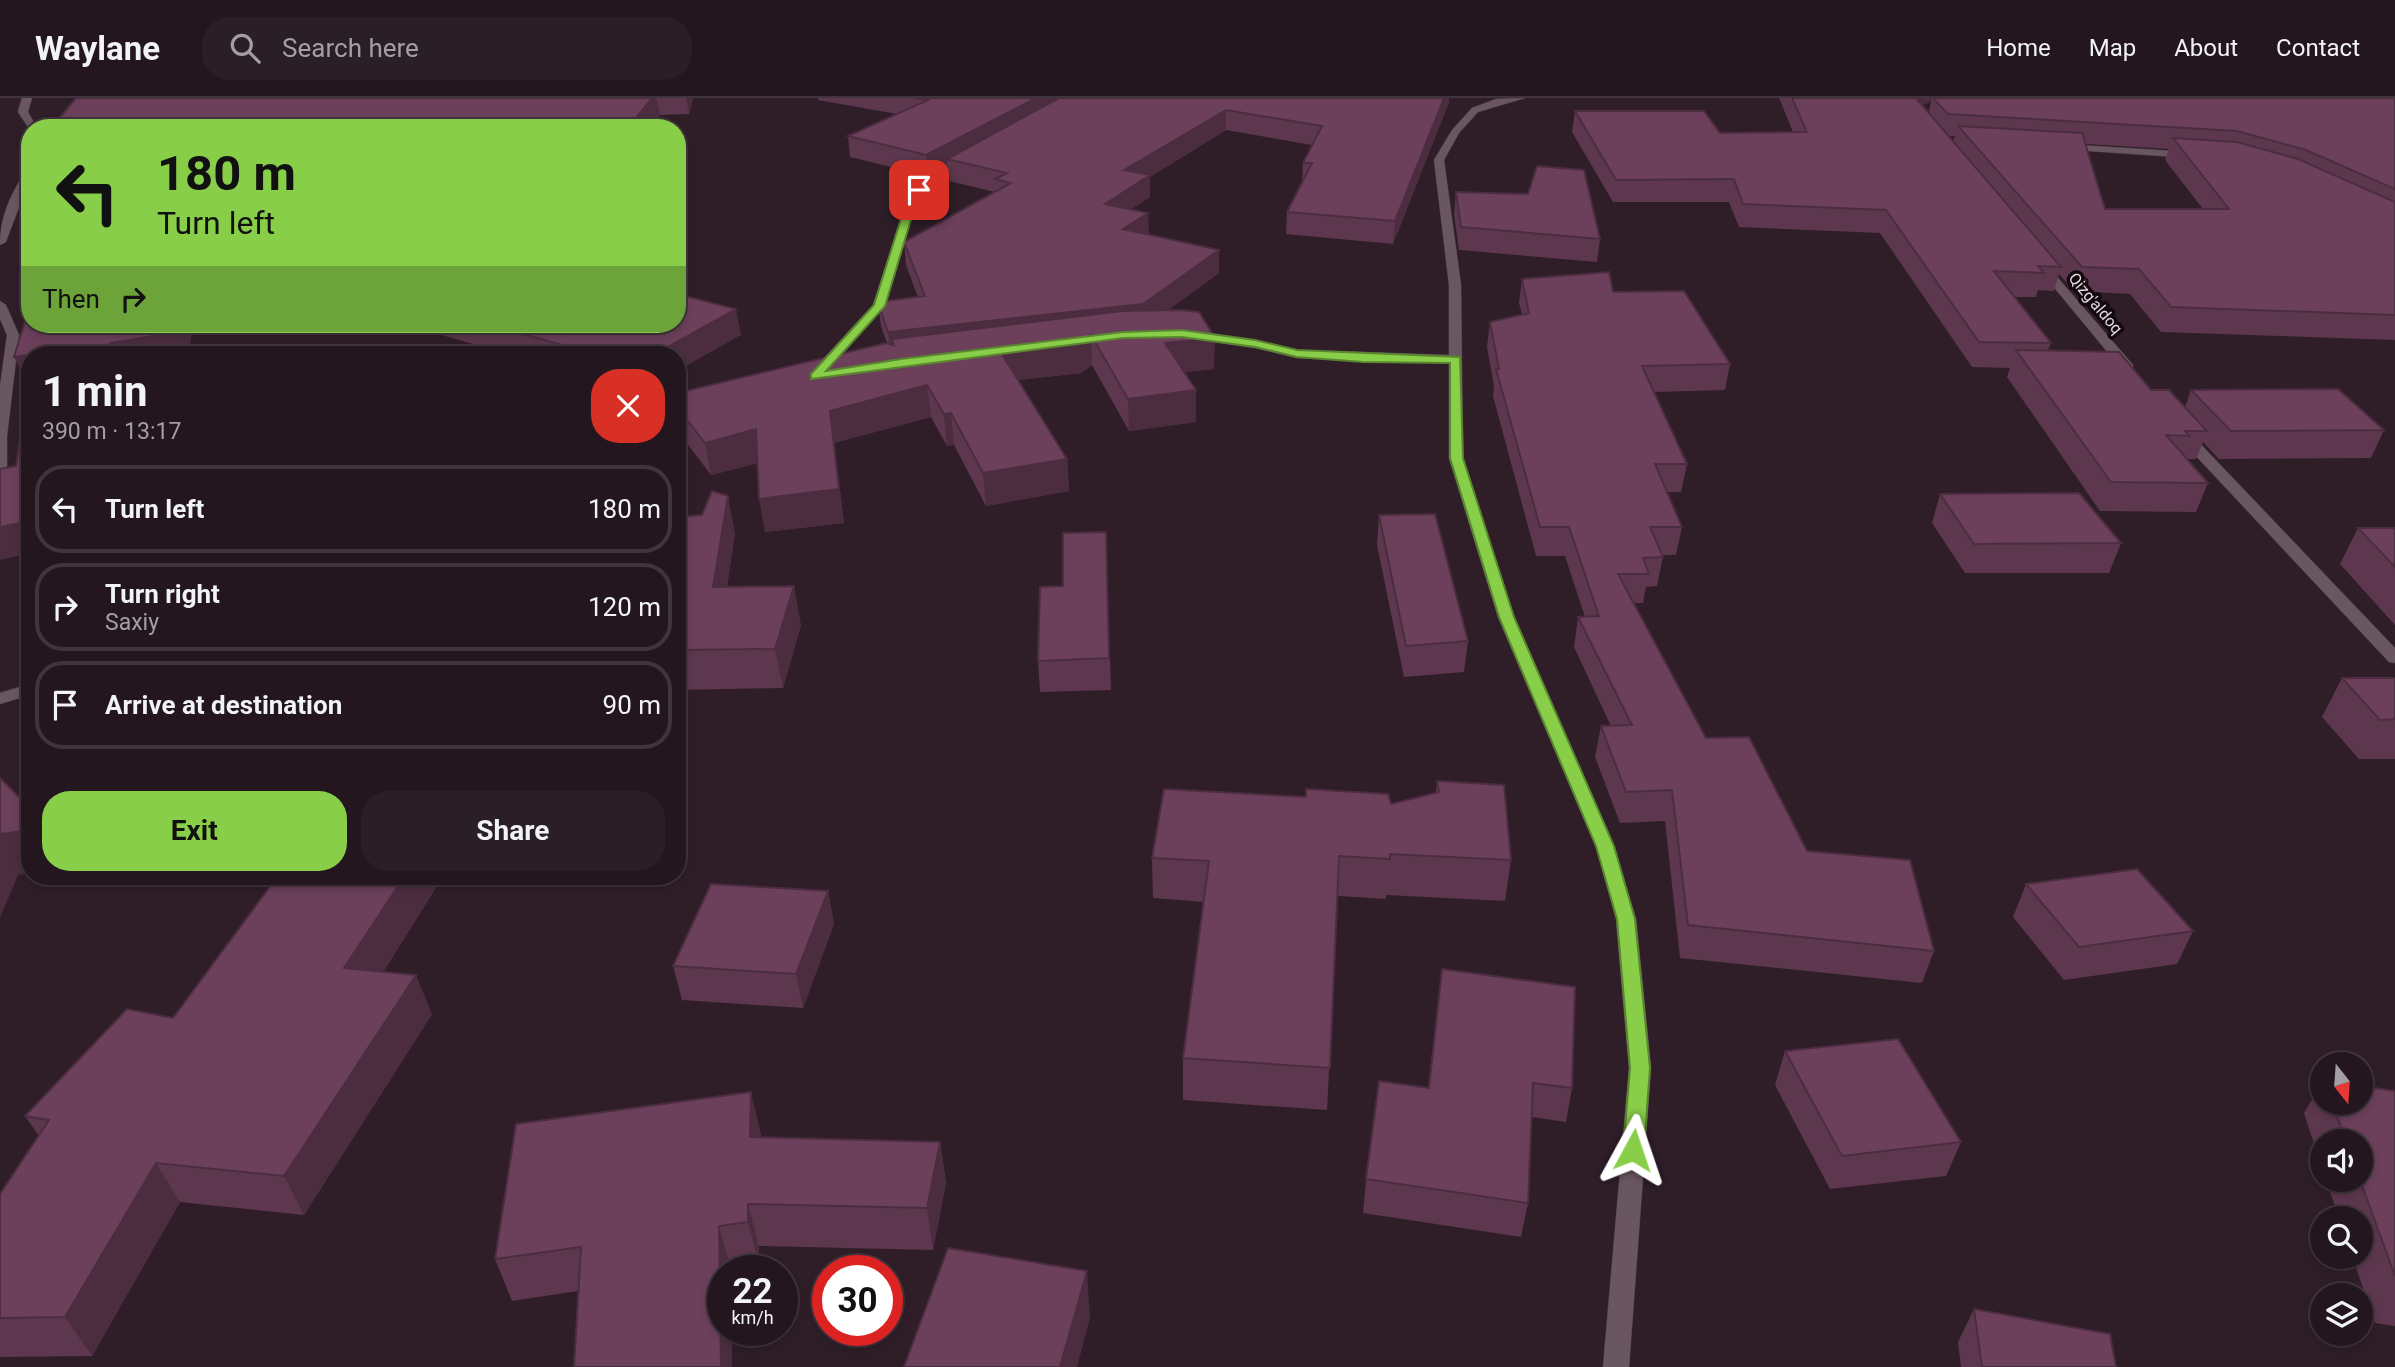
<!DOCTYPE html>
<meta charset="utf-8">
<style>
body{margin:0;font-family:Roboto,sans-serif;background:#2b1f27;color:#f1f3f6;height:100vh;display:flex;flex-direction:column;font-size:26px;white-space:nowrap}
*{box-sizing:border-box;margin:0}
p{font-size:23px;color:#a39fa4}
.icon{flex:none;width:38px;height:38px;fill:none;stroke:currentColor;stroke-width:2;stroke-linecap:round;stroke-linejoin:round}
.map{position:relative;flex:1;overflow:hidden}
.panel{position:absolute;left:21px;top:248px;width:665px;height:539px;display:flex;flex-direction:column;background:#23161e;border-radius:28px;box-shadow:0 4px 10px #0003,0 0 0 2px #40353c}
.panel>*{flex:none}
.hud{position:absolute;left:21px;top:21px;width:665px;height:214px;border-radius:28px;box-shadow:0 4px 10px #0003,0 0 0 2px #40353c;background:#89ce48;color:#111;overflow:hidden}
.needle{width:46px;rotate:163deg}
.buttons{position:absolute;left:2310px;top:954px;display:grid;gap:14px}
.buttons a{display:grid;place-items:center;width:63px;height:63px;border-radius:50%;background:#23161e;box-shadow:0 4px 10px #0003,0 0 0 2px #40353c;font-size:35px}
.speed{position:absolute;left:707px;top:1157px;display:flex;gap:14px;font-size:35px;font-weight:700;text-align:center}
.speed>*{display:grid;place-content:center;width:91px;height:91px;border-radius:50%;background:#23161e;box-shadow:0 4px 10px #0003,0 0 0 2px #40353c;line-height:1}
.speed small{font-size:18px;font-weight:400}
.speed .limit{border:10px solid #d22;background:#fff;color:#111}
.pin{position:absolute;display:grid;place-items:center;width:60px;height:60px;color:#fff;margin:-30px;border-radius:14px;box-shadow:0 4px 10px #0006}
.me{position:absolute;width:77px;margin:-38px;rotate:5deg;stroke-linejoin:round;filter:drop-shadow(0 0 5px #0008)}
.turn{display:flex;align-items:center;gap:24px;height:147px;padding:0 21px;font-size:32px}
.turn .icon{width:91px;height:91px;stroke-width:2.5}
.turn b{display:block;font-size:49px;line-height:60px}
.then{display:flex;align-items:center;height:66px;padding:0 21px;background:#0003;gap:14px;font-size:26px}
.round{display:grid;place-items:center;flex:none;width:74px;height:74px;border-radius:28px;background:#2b1f27}
.headline{display:flex;align-items:center;justify-content:space-between;height:119px;padding:0 21px}
h1{font-size:42px;font-weight:700;line-height:52px}
.primary-button{display:flex;gap:14px;margin-top:auto;padding:14px 21px}
.primary-button a{flex:1;height:80px;border-radius:28px;background:#89ce48;color:#111;font-size:28px;font-weight:700;line-height:80px;text-align:center}
.primary-button a+a{background:#2b1f27;color:#f1f3f6}
ul{padding:0;list-style:none}
li{display:flex;align-items:center;gap:21px;height:88px;margin:0 14px 10px;padding:0 7px;border:4px solid #40353c;border-radius:28px}
li div{flex:1}
li b{display:block;font-size:26px}
li em{font-style:normal}
header{display:flex;align-items:center;gap:42px;box-sizing:border-box;height:98px;padding:0 35px;background:#23161e;border-bottom:2px solid #40353c}
header strong{font-size:33px}
nav{display:flex;gap:38px;margin-inline-start:auto;font-size:24px}
.search{width:490px;height:63px;background:#2b1f27;display:flex;align-items:center;gap:18px;box-sizing:border-box;padding:0 24px;border-radius:28px;color:#a39fa4;font-size:26px}
.map>svg:first-child{display:block}
.lines{fill:none;stroke-linecap:round;stroke-linejoin:round}
.minor-casing{stroke:#4c3c45;stroke-width:1}
.minor{fill:#6a5661;fill-rule:evenodd}
.wall{fill:#5d374e;fill-rule:evenodd}
.shaded-wall{fill:#4c2d40}
.building{fill:#6c405b;stroke:#4c2d40;stroke-width:2}
.route{fill:#89ce48;stroke:#59862f;stroke-width:2}
.labels{text-anchor:middle;stroke-width:7;stroke-linejoin:round;paint-order:stroke}
.far-street-label{font-size:16px;fill:#e6d9e0;stroke:#120a0f}
</style>
<header>
<strong>Waylane</strong>
<div class="search"><svg class="icon" aria-label="search" viewBox="0 0 24 24"><circle cx="10" cy="10" r="6"/><path d="M15 15l6 6"/></svg>Search here</div>
<nav><a>Home</a><a>Map</a><a>About</a><a>Contact</a></nav>
</header>
<div class="map">
<svg width="2395" height="1269" viewBox="0 0 2395 1269">
<rect width="100%" height="100%" fill="#2f1e28"/>
<g class="lines">
<g class="minor-casing">
<path id="minor" d="M 22,0 L 32,0 L 28,14 L 37,30 L 30,30 L 30,32 L 18,14 Z
M 1525,0 L 1478,14 L 1459,35 L 1444,62 L 1461,187 L 1463,360 L 1514,519 L 1614,748 L 1636,821 L 1651,970 L 1629,1269 L 1603,1269 L 1629,970 L 1616,821 L 1596,748 L 1498,519 L 1449,360 L 1449,265 L 1297,260 L 1255,250 L 1193,241 L 1187,237 L 1193,233 L 1255,242 L 1297,252 L 1449,257 L 1449,187 L 1434,62 L 1452,32 L 1472,10 L 1496,1 Z
M 2062,46 L 2191,54 L 2196,57 L 2191,60 L 2059,51 L 2057,49 Z
M 965,60 L 974,62 L 923,94 L 916,105 L 885,208 L 825,276 L 815,276 L 815,270 L 873,207 L 906,105 L 915,90 Z
M 30,71 C 30,86 12,126 6,144 L 0,147 C 0,118 11,96 26,72 Z
M 2038,166 L 2046,166 L 2133,267 L 2133,273 L 2123,273 L 2038,170 Z
M 0,203 L 6,207 L 19,237 L 7,338 L 7,427 L 0,431 L 0,288 L 7,237 L 0,221 Z
M 2184,333 L 2189,334 L 2395,550 L 2395,565 L 2389,564 L 2179,340 L 2179,334 Z
M 30,586 L 30,597 L 0,606 L 0,595 Z"/>
</g>
<use href="#minor" class="minor"/>
</g>
<path class="wall" d="M 76,0 L 693,0 L 689,16 L 660,17 L 650,30 L 52,30 Z
M 818,0 L 1449,0 L 1449,4 L 1393,146 L 1286,136 L 1287,114 L 1302,85 L 1303,65 L 1312,47 L 1226,32 L 1150,79 L 1150,99 L 1131,111 L 1149,137 L 1219,175 L 1168,212 L 1214,271 L 1184,274 L 1196,324 L 1129,333 L 1092,267 L 1081,275 L 1018,282 L 1067,361 L 1069,393 L 986,408 L 954,347 L 947,348 L 931,319 L 834,345 L 844,425 L 765,434 L 758,365 L 711,377 L 677,332 L 677,295 L 887,245 L 881,228 L 878,204 L 918,199 L 906,167 L 904,144 L 995,94 L 949,83 L 947,68 L 928,78 L 850,59 L 848,38 L 897,16 L 818,2 Z
M 1779,0 L 2395,0 L 2395,242 L 2161,234 L 2130,196 L 2074,193 L 2059,176 L 2054,193 L 2038,192 L 2036,199 L 2014,199 L 2051,245 L 2048,252 L 2151,292 L 2185,309 L 2191,292 L 2384,332 L 2371,360 L 2219,361 L 2203,344 L 2196,361 L 2187,361 L 2208,385 L 2196,414 L 2100,413 L 2007,279 L 2010,270 L 1972,269 L 1880,135 L 1739,129 L 1729,104 L 1613,104 L 1572,34 L 1575,13 L 1720,35 L 1793,34 ZM 1931,3 L 1929,14 L 1923,7 ZM 1949,38 L 1955,38 L 1953,43 ZM 2085,46 L 2169,51 L 2165,62 L 2203,111 L 2105,111 Z
M 30,80 L 30,98 L 24,85 Z
M 1456,94 L 1600,141 L 1597,164 L 1459,152 L 1454,116 Z
M 1522,181 L 1613,194 L 1730,266 L 1725,292 L 1654,294 L 1687,366 L 1681,394 L 1667,394 L 1682,429 L 1676,457 L 1662,457 L 1663,459 L 1657,488 L 1646,489 L 1643,505 L 1634,505 L 1706,640 L 1807,753 L 1934,853 L 1922,885 L 1680,860 L 1665,723 L 1620,725 L 1595,659 L 1601,628 L 1611,628 L 1574,549 L 1578,519 L 1585,519 L 1565,458 L 1536,458 L 1493,298 L 1494,288 L 1487,249 L 1490,224 L 1522,216 L 1519,205 Z
M 403,226 L 677,226 L 741,237 L 677,257 L 512,257 Z
M 1940,396 L 2121,445 L 2109,475 L 1965,475 L 1932,425 Z
M 1379,417 L 1468,543 L 1464,574 L 1404,579 L 1377,447 Z
M 677,419 L 735,435 L 727,489 L 801,527 L 783,590 L 677,592 Z
M 2358,430 L 2395,430 L 2395,527 L 2340,466 Z
M 1106,434 L 1111,592 L 1040,594 L 1038,563 L 1063,488 Z
M 2342,580 L 2395,580 L 2395,661 L 2359,661 L 2322,619 Z
M 1437,683 L 1511,762 L 1505,803 L 1386,797 L 1386,801 L 1338,798 L 1327,1012 L 1183,1002 L 1183,960 L 1204,804 L 1153,800 L 1152,760 L 1436,695 Z
M 277,779 L 433,779 L 437,788 L 383,874 L 432,916 L 304,1117 L 180,1104 L 92,1258 L 0,1259 L 0,1096 L 39,1038 L 25,1018 L 173,920 Z
M 2026,786 L 2193,833 L 2177,866 L 2064,882 L 2013,819 Z
M 828,793 L 834,826 L 803,910 L 682,902 L 673,868 Z
M 1438,904 L 1572,990 L 1566,1024 L 1532,1019 L 1528,1105 L 1521,1139 L 1363,1115 L 1366,1081 L 1428,990 Z
M 1785,953 L 1961,1044 L 1946,1078 L 1830,1091 L 1775,987 Z
M 2322,985 L 2322,1004 L 2361,1004 L 2395,993 L 2395,1228 L 2375,1225 L 2352,1158 L 2361,1158 L 2361,1120 L 2339,1120 L 2326,1082 L 2361,1082 L 2361,1043 L 2322,1043 L 2322,1070 L 2304,1015 Z
M 761,1036 L 761,1040 L 940,1044 L 946,1085 L 933,1152 L 759,1148 L 759,1166 L 731,1170 L 723,1232 L 732,1232 L 732,1269 L 578,1193 L 512,1203 L 495,1161 Z
M 1974,1211 L 2116,1269 L 1961,1269 L 1958,1244 Z"/>
<path class="shaded-wall" d="M 652,0 L 656,0 L 660,17 L 650,30 L 638,30 L 636,20 Z
M 686,0 L 693,0 L 689,16 Z
M 1036,0 L 1075,0 L 947,61 L 947,68 L 928,78 L 926,57 Z
M 1444,0 L 1449,0 L 1449,4 L 1393,146 L 1395,123 Z
M 1916,0 L 1932,0 L 1931,3 L 1924,6 L 1911,17 Z
M 1226,12 L 1226,32 L 1150,79 L 1150,99 L 1106,128 L 1105,106 L 1124,72 Z
M 623,20 L 625,30 L 613,30 Z
M 104,25 L 106,30 L 52,30 Z
M 1148,115 L 1149,137 L 1123,131 Z
M 1219,152 L 1219,175 L 1144,230 L 892,241 L 894,259 L 891,259 L 888,234 Z
M 30,179 L 30,203 L 20,181 Z
M 736,211 L 741,237 L 677,273 L 677,257 L 653,257 Z
M 180,226 L 247,226 L 192,234 L 189,257 L 109,257 L 110,245 Z
M 1091,237 L 1092,267 L 1081,275 L 1002,284 L 1000,253 Z
M 1215,240 L 1214,271 L 1166,276 L 1165,245 Z
M 33,256 L 33,257 L 30,257 L 30,285 L 27,286 L 14,259 Z
M 927,287 L 931,319 L 834,345 L 844,425 L 765,434 L 759,401 L 830,313 Z
M 1196,292 L 1196,324 L 1129,333 L 1128,301 Z
M 951,315 L 954,347 L 947,348 L 944,316 Z
M 756,331 L 762,364 L 711,377 L 705,345 Z
M 1067,361 L 1069,393 L 986,408 L 983,375 Z
M 728,398 L 735,435 L 721,528 L 713,489 Z
M 30,423 L 30,455 L 0,462 L 0,429 Z
M 794,488 L 801,527 L 783,590 L 775,551 Z
M 30,732 L 30,775 L 18,777 L 0,820 L 0,736 Z
M 403,779 L 433,779 L 437,788 L 361,910 L 344,870 Z
M 828,793 L 834,826 L 803,910 L 796,876 Z
M 416,877 L 432,916 L 304,1117 L 284,1078 Z
M 751,994 L 761,1036 L 760,1081 L 750,1039 Z
M 940,1044 L 946,1085 L 933,1152 L 927,1110 Z
M 156,1065 L 180,1104 L 92,1258 L 65,1219 Z
M 748,1106 L 759,1148 L 759,1166 L 748,1124 Z
M 719,1128 L 731,1170 L 731,1172 L 723,1172 L 723,1232 L 732,1232 L 732,1269 L 721,1269 Z
M 1087,1173 L 1090,1220 L 1077,1269 L 1060,1269 Z"/>
<path class="building" d="M 76,0 L 652,0 L 636,20 L 623,20 L 613,30 L 98,30 L 104,25 L 52,29 Z
M 915,0 L 1036,0 L 926,57 L 848,38 L 928,2 Z
M 1059,0 L 1444,0 L 1395,123 L 1287,114 L 1312,65 L 1303,65 L 1322,28 L 1226,12 L 1124,72 L 1150,77 L 1105,106 L 1148,115 L 1123,131 L 1219,152 L 1143,206 L 888,234 L 878,204 L 925,198 L 904,144 L 1011,85 L 995,81 L 1007,75 L 947,61 Z
M 1792,0 L 1916,0 L 2061,169 L 2038,168 L 2044,175 L 1994,173 L 2051,245 L 1979,244 L 1886,112 L 1743,106 L 1734,81 L 1616,82 L 1575,13 L 1704,13 L 1720,35 L 1807,34 Z
M 1933,0 L 2395,0 L 2395,91 L 2306,52 L 2237,33 L 1948,16 Z
M 1958,28 L 2082,35 L 2105,111 L 2229,111 L 2173,40 L 2237,44 L 2298,61 L 2395,104 L 2395,217 L 2171,209 L 2139,171 L 2082,169 Z
M 1537,68 L 1584,72 L 1600,141 L 1461,129 L 1456,94 L 1528,96 Z
M 30,154 L 30,179 L 20,181 Z
M 1609,174 L 1613,194 L 1684,193 L 1730,266 L 1642,268 L 1687,366 L 1655,366 L 1682,429 L 1650,429 L 1663,459 L 1643,460 L 1649,476 L 1618,476 L 1706,640 L 1749,639 L 1807,753 L 1910,762 L 1934,853 L 1688,827 L 1672,692 L 1626,694 L 1601,628 L 1632,627 L 1578,519 L 1599,518 L 1569,429 L 1540,429 L 1496,271 L 1499,271 L 1490,224 L 1529,215 L 1522,181 Z
M 677,196 L 736,211 L 653,257 L 548,257 L 566,248 L 487,226 L 677,226 Z
M 30,207 L 30,226 L 180,226 L 178,234 L 110,245 L 109,257 L 32,257 L 33,256 L 14,259 Z
M 1182,212 L 1199,214 L 1215,240 L 1165,245 L 1196,292 L 1128,301 L 1091,237 L 1080,244 L 1000,253 L 1067,361 L 983,375 L 951,315 L 944,316 L 927,287 L 830,313 L 839,391 L 759,401 L 756,331 L 705,345 L 677,309 L 677,295 L 886,245 L 894,247 L 892,241 L 1122,213 Z
M 2016,252 L 2119,254 L 2151,292 L 2169,292 L 2207,333 L 2185,333 L 2189,338 L 2166,337 L 2208,385 L 2111,384 Z
M 30,275 L 30,423 L 0,429 L 0,371 L 16,368 Z
M 2338,291 L 2384,332 L 2231,333 L 2191,292 Z
M 712,393 L 728,398 L 713,489 L 794,488 L 775,551 L 677,552 L 677,419 L 702,417 Z
M 2079,395 L 2121,445 L 1974,446 L 1940,396 Z
M 1435,416 L 1468,543 L 1406,548 L 1379,417 Z
M 2358,430 L 2395,430 L 2395,469 Z
M 1106,434 L 1109,560 L 1038,563 L 1040,489 L 1063,488 L 1063,435 Z
M 2342,580 L 2395,580 L 2395,621 L 2380,622 Z
M 0,680 L 30,710 L 30,732 L 0,736 Z
M 1437,683 L 1504,687 L 1511,762 L 1390,756 L 1390,761 L 1339,758 L 1330,970 L 1183,960 L 1209,763 L 1152,760 L 1164,691 L 1306,699 L 1306,691 L 1388,696 L 1391,706 L 1439,694 Z
M 2137,771 L 2193,833 L 2079,849 L 2026,786 Z
M 277,779 L 404,779 L 344,870 L 416,877 L 284,1078 L 156,1065 L 65,1219 L 0,1220 L 0,1096 L 49,1022 L 25,1018 L 127,911 L 173,920 Z
M 711,786 L 828,793 L 796,876 L 673,868 Z
M 1442,871 L 1575,889 L 1572,990 L 1533,985 L 1528,1105 L 1366,1081 L 1379,983 L 1429,990 Z
M 1898,941 L 1961,1044 L 1842,1058 L 1785,953 Z
M 2361,988 L 2395,993 L 2395,1178 L 2360,1082 L 2361,1043 L 2346,1043 L 2332,1004 L 2361,1004 Z
M 751,994 L 750,1039 L 940,1044 L 927,1110 L 748,1106 L 748,1124 L 719,1128 L 721,1269 L 574,1269 L 581,1149 L 495,1161 L 516,1026 Z
M 948,1150 L 1087,1173 L 1060,1269 L 904,1269 Z
M 1974,1211 L 2110,1236 L 2116,1269 L 1982,1269 Z"/>
<path class="route" d="M 916,90 L 924,92 L 916,105 L 885,208 L 826,273 L 901,261 L 1123,234 L 1182,232 L 1255,242 L 1297,252 L 1460,259 L 1463,360 L 1514,519 L 1614,748 L 1635,821 L 1650,970 L 1644,1052 L 1641,1058 L 1633,1060 L 1626,1058 L 1623,1052 L 1630,970 L 1617,821 L 1596,748 L 1499,519 L 1450,360 L 1450,265 L 1363,264 L 1297,259 L 1255,249 L 1182,239 L 1123,240 L 811,281 L 811,276 L 874,207 L 906,105 Z"/>
<g class="labels">
<g class="far-street-label">
<text transform="translate(2096 205) rotate(50)" y="6">Qizg'aldoq</text>
</g>
</g>
</svg>
<div class="buttons">
<a><svg class="needle" viewBox="-14 -14 28 28"><path d="M0-13l5 13h-10z" fill="#e53935"/><path d="M0 13l5-13h-10z" fill="#a39fa4"/></svg></a>
<a><svg class="icon" aria-label="sound" viewBox="0 0 24 24"><path d="M4 9h4l5-4v14l-5-4H4zM17 9q2 3 0 6"/></svg></a>
<a><svg class="icon" aria-label="search" viewBox="0 0 24 24"><circle cx="10" cy="10" r="6"/><path d="M15 15l6 6"/></svg></a>
<a><svg class="icon" aria-label="layers" viewBox="0 0 24 24"><path d="M12 4l9 5-9 5-9-5zM3 14l9 5 9-5"/></svg></a>
</div>
<div class="speed"><div>22<small>km/h</small></div><div class="limit">30</div></div>
<div class="pin" style="left:919px;top:92px;background:#d93025"><svg class="icon" aria-label="arrive" viewBox="0 0 24 24"><path d="M6 21V4h12l-3 4 3 4H6"/></svg></div>
<svg class="me" style="left:1633px;top:1052px" viewBox="-20 -20 40 40"><path d="M0-17L14 15 0 8-14 15z" fill="#89ce48" stroke="#fff" stroke-width="4"/></svg>
<div class="hud">
<div class="turn"><svg class="icon" aria-label="left" viewBox="0 0 24 24"><path d="M17 20v-9H6M10 6l-5 5 5 5"/></svg><div><b>180 m</b>Turn left</div></div>
<div class="then">Then<svg class="icon" aria-label="right" viewBox="0 0 24 24"><path d="M7 20v-9h11M14 6l5 5-5 5"/></svg></div>
</div>
<section class="panel">
<div class="headline"><div><h1>1 min</h1><p>390 m · 13:17</p></div><a class="round" style="background:#d93025;color:#fff"><svg class="icon" aria-label="close" viewBox="0 0 24 24"><path d="M6 6l12 12M18 6L6 18"/></svg></a></div>
<ul>
<li><svg class="icon" aria-label="left" viewBox="0 0 24 24"><path d="M17 20v-9H6M10 6l-5 5 5 5"/></svg><div><b>Turn left</b></div><em>180 m</em></li>
<li><svg class="icon" aria-label="right" viewBox="0 0 24 24"><path d="M7 20v-9h11M14 6l5 5-5 5"/></svg><div><b>Turn right</b><p>Saxiy</p></div><em>120 m</em></li>
<li><svg class="icon" aria-label="arrive" viewBox="0 0 24 24"><path d="M6 21V4h12l-3 4 3 4H6"/></svg><div><b>Arrive at destination</b></div><em>90 m</em></li>
</ul>
<div class="primary-button"><a>Exit</a><a>Share</a></div>
</section>
</div>
